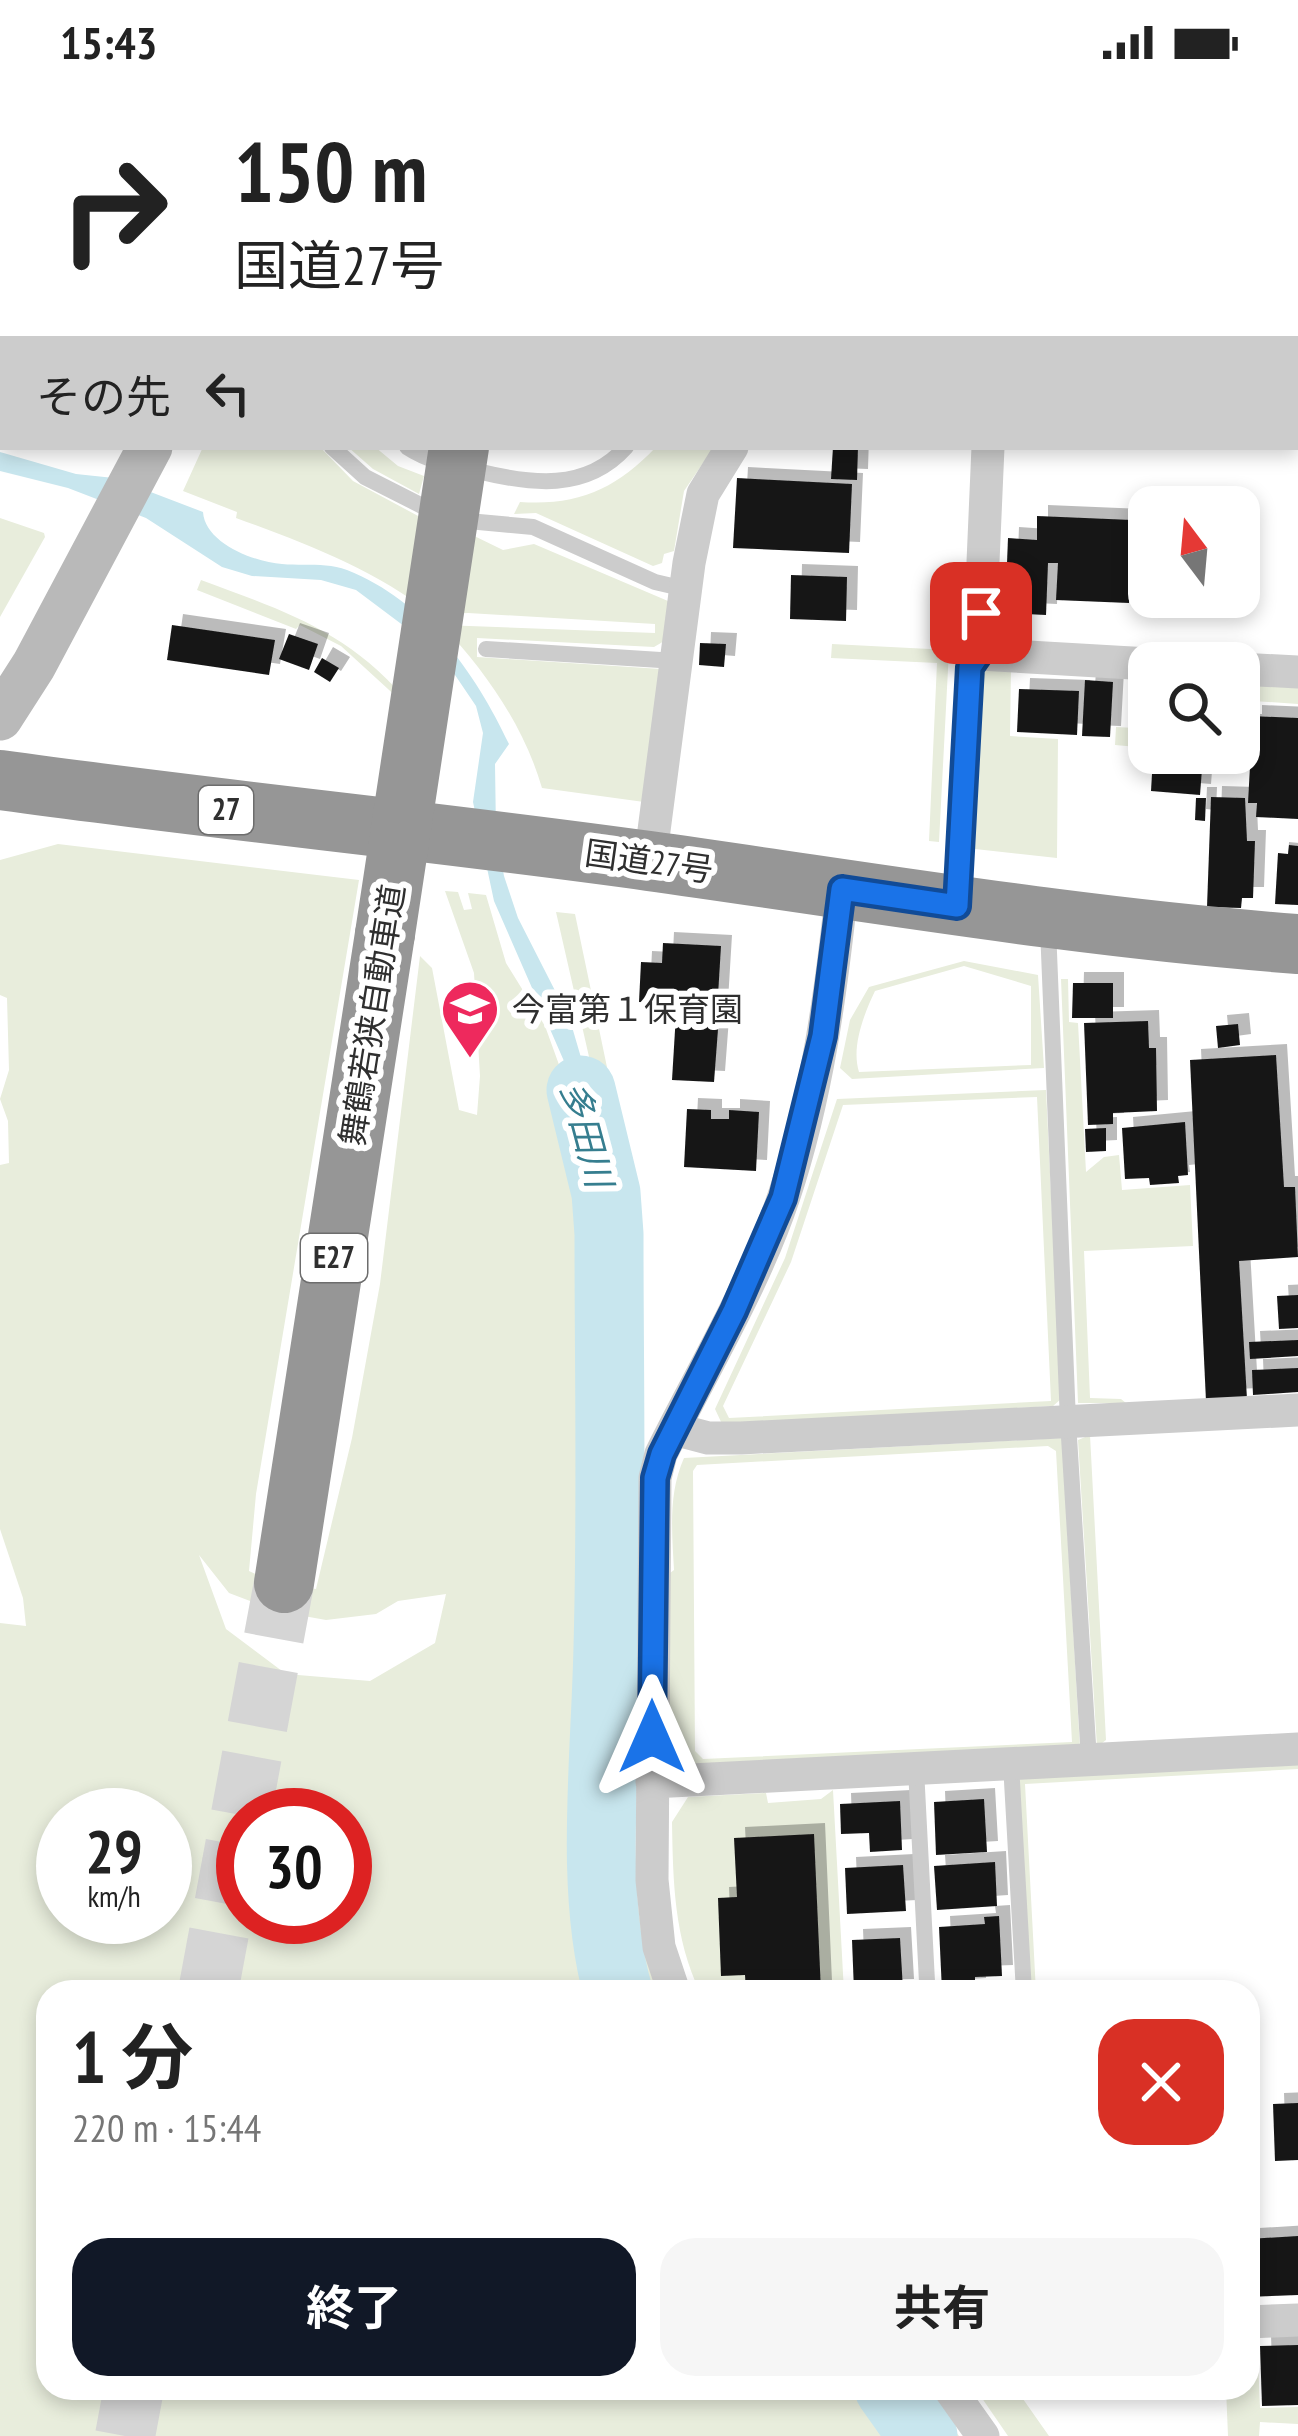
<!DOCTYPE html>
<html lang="ja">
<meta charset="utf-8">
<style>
body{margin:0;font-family:"PT Sans Narrow","Noto Sans JP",sans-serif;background:#f6f6f6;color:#222;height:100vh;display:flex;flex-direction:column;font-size:45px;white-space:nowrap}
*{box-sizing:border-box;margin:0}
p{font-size:39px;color:#767676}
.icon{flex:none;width:66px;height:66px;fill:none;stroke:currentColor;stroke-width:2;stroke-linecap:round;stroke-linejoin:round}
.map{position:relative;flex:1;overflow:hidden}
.drawer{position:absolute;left:36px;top:1896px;width:1224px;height:420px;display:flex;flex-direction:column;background:#fff;border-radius:36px;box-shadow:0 6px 18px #0003}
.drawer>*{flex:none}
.guide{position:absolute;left:0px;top:0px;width:1299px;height:366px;box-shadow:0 6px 18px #0003;background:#fff;color:#222;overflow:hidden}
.needle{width:78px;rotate:344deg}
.fabs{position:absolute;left:1128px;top:402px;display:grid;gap:24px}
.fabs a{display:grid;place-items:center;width:132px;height:132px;border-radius:24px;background:#fff;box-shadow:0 6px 18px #0003;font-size:60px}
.speed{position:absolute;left:36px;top:1704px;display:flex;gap:24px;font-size:60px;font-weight:700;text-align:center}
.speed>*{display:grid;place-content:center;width:156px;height:156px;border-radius:50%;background:#fff;box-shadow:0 6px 18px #0003;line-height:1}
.speed small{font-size:30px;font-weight:400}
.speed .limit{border:18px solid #d22;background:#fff;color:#111}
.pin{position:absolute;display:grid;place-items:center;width:102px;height:102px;color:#fff;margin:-51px;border-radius:24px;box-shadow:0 6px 18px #0006}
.me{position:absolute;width:132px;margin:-66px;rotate:0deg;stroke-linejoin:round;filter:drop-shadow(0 0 9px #0008)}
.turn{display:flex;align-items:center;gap:42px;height:252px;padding:0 36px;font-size:54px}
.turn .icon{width:156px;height:156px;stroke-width:2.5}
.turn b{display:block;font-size:84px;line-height:102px}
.then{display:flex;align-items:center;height:114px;padding:0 36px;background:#0003;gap:24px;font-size:45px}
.round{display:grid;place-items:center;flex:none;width:126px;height:126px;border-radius:36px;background:#f6f6f6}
.overview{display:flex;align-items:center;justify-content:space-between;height:204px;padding:0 36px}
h1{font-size:72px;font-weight:700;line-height:90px}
.cta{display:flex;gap:24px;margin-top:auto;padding:24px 36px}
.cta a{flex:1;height:138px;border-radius:36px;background:#111827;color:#fff;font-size:48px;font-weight:700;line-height:138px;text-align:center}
.cta a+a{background:#f6f6f6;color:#222}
.status{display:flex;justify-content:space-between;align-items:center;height:84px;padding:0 60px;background:#fff;direction:ltr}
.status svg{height:33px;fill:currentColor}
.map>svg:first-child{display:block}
.green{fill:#e8eddc;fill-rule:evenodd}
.water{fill:#c8e6ee}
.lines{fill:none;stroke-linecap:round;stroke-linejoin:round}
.river{stroke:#c8e6ee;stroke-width:69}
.building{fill:#161616;filter:url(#shadow)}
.highway-tunnel{stroke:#d5d5d5;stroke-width:60;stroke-dasharray:60 30;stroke-linecap:butt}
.lane{stroke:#ccc;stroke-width:16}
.street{stroke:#ccc;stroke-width:33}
.secondary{stroke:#b9b9b9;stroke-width:45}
.highway{stroke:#969696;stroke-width:60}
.highway-bridge{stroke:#969696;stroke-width:60}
.route-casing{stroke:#114b97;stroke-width:30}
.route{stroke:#1a73e8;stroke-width:21}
.labels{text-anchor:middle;stroke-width:12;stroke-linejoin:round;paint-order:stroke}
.shield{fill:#fff;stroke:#6d6d6d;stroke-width:3}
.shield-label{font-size:30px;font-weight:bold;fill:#2f2f2f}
.street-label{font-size:33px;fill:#2f2f2f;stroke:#fff}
.poi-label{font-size:33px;fill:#2f2f2f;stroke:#fff;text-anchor:start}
.water-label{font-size:36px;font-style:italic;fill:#367e8f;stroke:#fff}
</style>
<div class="status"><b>15:43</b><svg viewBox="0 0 49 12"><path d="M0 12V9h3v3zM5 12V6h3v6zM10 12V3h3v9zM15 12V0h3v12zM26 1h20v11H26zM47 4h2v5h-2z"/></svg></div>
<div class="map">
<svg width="1298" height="2352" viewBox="0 0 1298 2352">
<defs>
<filter id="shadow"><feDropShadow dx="11" dy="-11" stdDeviation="0" flood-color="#0004"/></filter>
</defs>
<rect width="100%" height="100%" fill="#fff"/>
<path class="green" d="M 799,0 L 988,0 L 799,3 Z
M 203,363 L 320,363 L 353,397 L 420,433 L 464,447 L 503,466 L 534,460 L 668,517 L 666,556 L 654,563 L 477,554 L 477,573 L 661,585 L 644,718 L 542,704 C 524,642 486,588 442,541 L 655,549 L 655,540 L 468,529 L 433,531 C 373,485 307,460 236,434 L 237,428 L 183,407 Z
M 348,363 L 375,363 L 398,382 L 424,392 L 419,410 L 373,385 Z
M 656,363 L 714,363 L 684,407 L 674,467 L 664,470 L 662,479 L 653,482 L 536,429 L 514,430 L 520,418 C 578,422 616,405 656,363 Z
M 0,434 L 44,449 L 45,453 L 0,533 Z
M 201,496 C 282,526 345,546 404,613 L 400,616 L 341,562 L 300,541 L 296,545 L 197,506 Z
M 832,560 L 949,566 L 939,758 L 929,757 L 937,579 L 831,574 Z
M 989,582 L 1011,583 L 1010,652 L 1058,655 L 1057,774 L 975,765 L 981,589 Z
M 1140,589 L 1149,590 L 1149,664 L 1115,661 L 1116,643 L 1135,644 Z
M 1239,595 L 1298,599 L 1298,620 L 1239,616 Z
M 58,760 L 359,796 L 256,1410 L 249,1487 L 278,1500 L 316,1505 L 352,1354 L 380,1200 L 420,872 L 432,884 L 459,1026 L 477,1031 L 480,992 L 474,889 L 445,807 L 458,808 L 464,826 L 472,825 L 468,809 L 486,811 L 506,879 L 545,942 L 562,989 L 584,1029 L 598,1092 L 602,1143 C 603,1277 606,1411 605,1545 C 603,1659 577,1799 610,1908 L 48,1908 L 48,2304 L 883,2304 L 916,2352 L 0,2352 L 0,1539 L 26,1542 L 23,1514 L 0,1445 L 0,1081 L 9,1079 L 8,1037 L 0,1015 L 9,986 L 7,914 L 0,911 L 0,776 ZM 199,1471 L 229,1509 L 276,1527 L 326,1536 L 376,1530 L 398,1517 L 446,1510 L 435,1559 L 370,1597 L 286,1590 L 226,1545 ZM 63,1731 L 165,1731 L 165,1833 L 63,1833 ZM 243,1731 L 345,1731 L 345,1833 L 243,1833 Z
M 556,828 L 575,830 L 622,1055 L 634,1150 L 634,1795 L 645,1871 L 657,1908 L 636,1908 L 626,1871 L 621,1827 L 622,1147 L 618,1100 Z
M 964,877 L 1038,891 L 1044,984 L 852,995 L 840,984 L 850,936 L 869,903 ZM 964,882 L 1031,902 L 1031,981 L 859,988 C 851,963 864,930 875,907 Z
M 1061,895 L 1068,895 L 1069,938 L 1078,939 L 1086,1088 L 1104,1073 L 1119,1071 L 1122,1106 L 1190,1101 L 1193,1162 L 1084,1167 L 1090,1314 L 1121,1315 L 1126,1319 L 1078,1319 Z
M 1046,1006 L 1061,1315 L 1053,1322 L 722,1340 L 715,1325 L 785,1174 L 837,1015 ZM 1037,1013 L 1051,1317 L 729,1334 L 723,1322 L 791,1178 L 843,1021 Z
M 1090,1351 L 1106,1656 L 1097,1663 L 1078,1356 Z
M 1062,1354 L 1080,1664 L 689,1681 L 678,1674 L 669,1661 L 670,1489 L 674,1486 C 672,1448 668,1410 684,1374 ZM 1048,1362 L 1056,1367 L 1072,1658 L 703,1675 L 695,1667 L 693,1387 L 697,1381 Z
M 1298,1680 L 1298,1685 L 1025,1700 L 1036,1908 L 1031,1908 L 1019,1694 Z
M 833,1706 L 844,1908 L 700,1908 C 674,1854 673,1797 672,1738 L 688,1713 L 766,1709 L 768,1719 L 821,1715 Z
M 1248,2252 L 1257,2252 L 1260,2324 L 1298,2323 L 1298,2340 L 1260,2338 L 1259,2352 L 1228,2352 L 1226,2304 L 1248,2304 Z
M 910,2304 L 925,2304 L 959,2352 L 944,2352 Z
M 975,2304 L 1027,2304 L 1023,2315 L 1049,2352 L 1008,2352 Z"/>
<path class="water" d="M 0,368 L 76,390 L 114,394 L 203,428 C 205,459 254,478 282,480 C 304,482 326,478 347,486 C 425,517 475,588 509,660 L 495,680 L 496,748 L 504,792 L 518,834 L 570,936 L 618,1100 L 598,1092 L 584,1029 L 567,984 L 494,817 L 473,718 L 483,649 L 476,622 L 455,591 L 412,548 L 356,506 L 321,496 L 252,492 L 222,483 L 146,434 L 68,404 L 0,387 Z"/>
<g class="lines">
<path class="river" d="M 581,1006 L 606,1109 L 609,1150 C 609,1288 612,1425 608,1562 C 606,1669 589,1807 618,1908
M 889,2304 L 923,2352"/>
</g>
<path class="building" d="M 833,363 L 858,363 L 857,396 L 831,395 Z
M 737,394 L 852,400 L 849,469 L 733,464 Z
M 1037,432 L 1132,436 L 1129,519 L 1056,516 L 1058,479 L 1048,479 L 1046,531 L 1005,529 L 1008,454 L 1037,456 Z
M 791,491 L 847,493 L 846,537 L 790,535 Z
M 172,541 L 275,556 L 269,591 L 167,576 Z
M 289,550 L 318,560 L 309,586 L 279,575 Z
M 700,559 L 726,560 L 724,583 L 699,581 Z
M 322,574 L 339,584 L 330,598 L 314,588 Z
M 1085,596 L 1113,598 L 1110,653 L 1082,652 Z
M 1019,605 L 1079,607 L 1077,651 L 1017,648 Z
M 1251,632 L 1298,634 L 1298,735 L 1256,733 L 1257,719 L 1248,719 L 1250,682 L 1218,680 L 1218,669 L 1239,669 L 1239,641 L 1251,641 Z
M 1180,670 L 1194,671 L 1192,684 L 1202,685 L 1200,711 L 1151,707 L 1153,673 L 1179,675 Z
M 1211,713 L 1245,714 L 1247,757 L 1255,757 L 1253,814 L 1242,814 L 1241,824 L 1207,823 Z
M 1196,714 L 1206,714 L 1205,737 L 1195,736 Z
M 1289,761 L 1298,762 L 1298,821 L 1275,820 L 1278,769 L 1288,770 Z
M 663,859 L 721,862 L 717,928 L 655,925 L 655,919 L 639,918 L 641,878 L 662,879 Z
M 1073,899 L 1113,899 L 1113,934 L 1072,934 Z
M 676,930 L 719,932 L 714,998 L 672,996 Z
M 1148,937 L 1149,964 L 1156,964 L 1157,1027 L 1113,1029 L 1113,1040 L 1088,1041 L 1084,939 Z
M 1238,940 L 1240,961 L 1218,964 L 1216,942 Z
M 1276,971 L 1284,1103 L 1295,1103 L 1298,1173 L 1239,1177 L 1247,1315 L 1206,1317 L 1190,976 Z
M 687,1025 L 711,1026 L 711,1035 L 729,1035 L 729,1026 L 759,1028 L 756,1087 L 684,1083 Z
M 1185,1038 L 1188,1091 L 1178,1092 L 1179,1099 L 1150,1101 L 1149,1094 L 1125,1095 L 1122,1044 Z
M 1106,1044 L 1106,1067 L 1086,1068 L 1085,1045 Z
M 1298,1211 L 1298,1244 L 1279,1245 L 1277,1212 Z
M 1298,1256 L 1298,1272 L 1250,1275 L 1249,1258 Z
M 1298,1284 L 1298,1308 L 1253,1311 L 1252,1286 Z
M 984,1715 L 987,1768 L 936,1771 L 934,1718 Z
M 900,1717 L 902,1766 L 870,1768 L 869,1749 L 841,1750 L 840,1720 Z
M 814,1750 L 821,1908 L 746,1908 L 745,1891 L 721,1892 L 718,1814 L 737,1813 L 734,1754 Z
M 995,1778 L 997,1822 L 937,1826 L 934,1782 Z
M 903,1781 L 906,1827 L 847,1830 L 845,1784 Z
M 999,1832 L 1002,1892 L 975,1893 L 975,1905 L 942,1907 L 939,1843 L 985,1840 L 984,1833 Z
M 900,1854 L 903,1906 L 854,1907 L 852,1856 Z
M 1298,2019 L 1298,2076 L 1275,2077 L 1273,2020 Z
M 1298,2152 L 1298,2211 L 1248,2213 L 1248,2155 Z
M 1298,2261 L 1298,2321 L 1262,2322 L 1260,2262 Z"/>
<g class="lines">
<path class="highway-tunnel" d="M 208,1908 L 284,1499
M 125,2352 L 134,2304"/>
<path class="lane" d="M 657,0 L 657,3
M 422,3 L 423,0
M 0,294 L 3,294
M 332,363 L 365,393 L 426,424 L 468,437 L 533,443 L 655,498 L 685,505
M 407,363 C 428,377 453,382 477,387 C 530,400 586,408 626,363
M 486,565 L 676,577
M 957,813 L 970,583 L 979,570
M 1048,844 L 1068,1337 L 1089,1676
M 1011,1680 L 1024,1908
M 916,1685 L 927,1898"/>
<path class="street" d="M 188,3 L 188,0
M 785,3 L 785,0
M 1005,3 L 1005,0
M 1296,235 L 1298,235
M 988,363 L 979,570 L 1149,580
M 1239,585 L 1298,588
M 650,777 L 689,479 L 703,410 L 732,363
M 674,1345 L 708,1354 L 741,1354 L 1298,1326
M 652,1698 L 1298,1665
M 674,1908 L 659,1863 L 652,1796 L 655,1394 L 661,1370 C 703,1285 754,1202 784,1112 C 817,1013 831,909 842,805
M 1248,2238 L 1298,2236
M 949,2304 L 983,2352"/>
<path class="secondary" d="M 317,3 L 318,0
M 0,634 L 34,581 L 150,363"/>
<path class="highway" d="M 514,3 L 514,0
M 0,696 C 216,726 433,747 649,777 C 865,807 1080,844 1298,860
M 284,1499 L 385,850"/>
<path class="highway-bridge" d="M 385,850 L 459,363"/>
</g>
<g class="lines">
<g class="route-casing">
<path id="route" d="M 652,1653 L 655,1394 L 662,1370 L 734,1227 L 783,1114 L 823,952 L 842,805 L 957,822 L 970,583 L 979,570 L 981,529"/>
</g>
<use href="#route" class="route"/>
</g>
<defs>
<g id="school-pin" transform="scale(3)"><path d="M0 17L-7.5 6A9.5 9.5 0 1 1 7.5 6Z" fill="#ee295d" stroke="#fff"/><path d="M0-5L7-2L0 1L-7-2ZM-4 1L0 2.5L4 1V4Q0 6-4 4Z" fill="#fff"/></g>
</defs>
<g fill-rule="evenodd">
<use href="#school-pin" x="470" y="925"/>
</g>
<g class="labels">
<g class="shield">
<rect x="199" y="702" width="54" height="48" rx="9"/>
<rect x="301" y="1150" width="66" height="48" rx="9"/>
</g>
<g class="shield-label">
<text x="226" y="736">27</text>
<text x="334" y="1184">E27</text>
</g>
<g class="street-label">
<text transform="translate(649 777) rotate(8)" y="12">国道27号</text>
<text transform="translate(372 931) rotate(-81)" y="12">舞鶴若狭自動車道</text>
</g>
<g class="poi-label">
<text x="512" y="937">今富第１保育園</text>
</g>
<g class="water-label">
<text transform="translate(587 1050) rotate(75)" y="13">多田川</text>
</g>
</g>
</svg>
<div class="fabs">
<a><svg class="needle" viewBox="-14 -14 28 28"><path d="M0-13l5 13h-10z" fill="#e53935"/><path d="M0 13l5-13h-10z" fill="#767676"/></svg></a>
<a><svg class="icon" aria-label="search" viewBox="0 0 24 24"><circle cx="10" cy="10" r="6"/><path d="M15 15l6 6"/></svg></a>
</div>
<div class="speed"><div>29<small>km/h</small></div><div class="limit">30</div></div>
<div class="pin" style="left:981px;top:529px;background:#d93025"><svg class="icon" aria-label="arrive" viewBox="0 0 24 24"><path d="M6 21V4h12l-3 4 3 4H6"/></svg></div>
<svg class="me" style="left:652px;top:1653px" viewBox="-20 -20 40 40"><path d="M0-17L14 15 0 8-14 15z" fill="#1a73e8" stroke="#fff" stroke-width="4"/></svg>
<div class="guide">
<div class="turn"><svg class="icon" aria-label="right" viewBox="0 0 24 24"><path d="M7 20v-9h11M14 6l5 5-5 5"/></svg><div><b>150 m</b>国道27号</div></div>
<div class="then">その先<svg class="icon" aria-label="left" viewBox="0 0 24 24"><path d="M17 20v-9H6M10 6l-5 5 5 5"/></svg></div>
</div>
<section class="drawer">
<div class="overview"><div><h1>1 分</h1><p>220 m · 15:44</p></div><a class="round" style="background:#d93025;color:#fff"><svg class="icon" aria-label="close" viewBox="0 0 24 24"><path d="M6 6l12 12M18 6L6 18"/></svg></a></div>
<div class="cta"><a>終了</a><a>共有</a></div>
</section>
</div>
